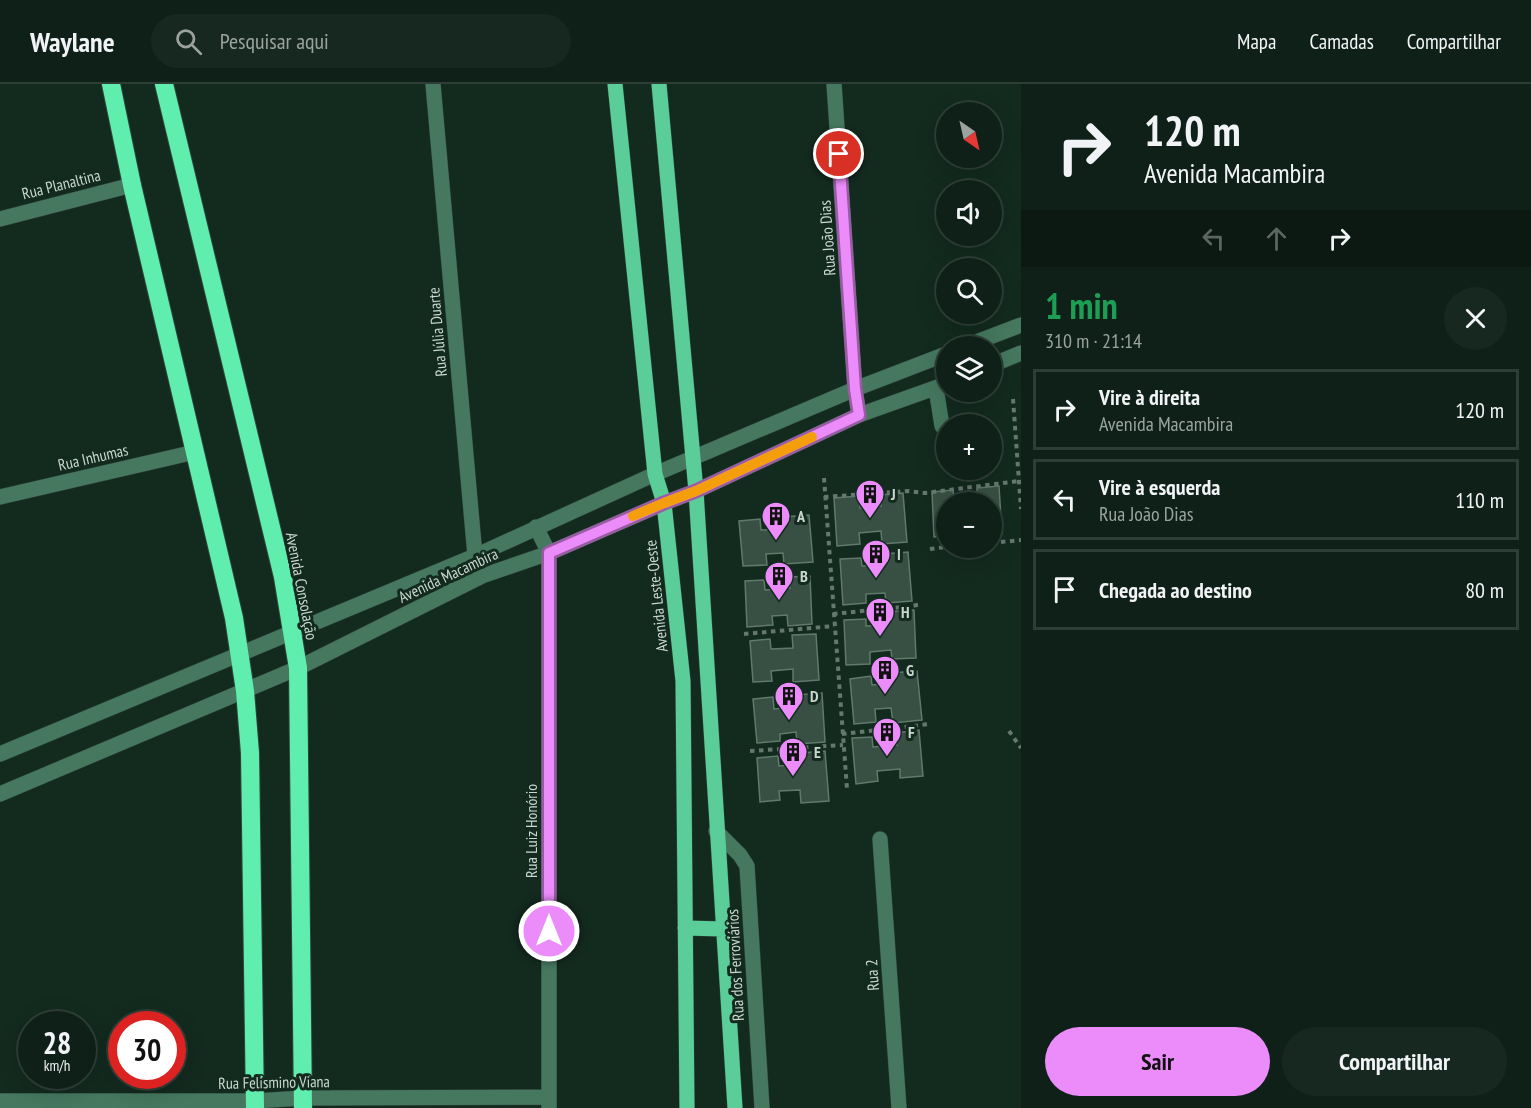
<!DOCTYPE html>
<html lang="pt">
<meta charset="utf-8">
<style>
body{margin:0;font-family:"PT Sans Narrow",sans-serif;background:#172820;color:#f1f3f6;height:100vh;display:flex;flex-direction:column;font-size:22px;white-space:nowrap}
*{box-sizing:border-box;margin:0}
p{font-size:20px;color:#9ba3a1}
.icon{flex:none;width:33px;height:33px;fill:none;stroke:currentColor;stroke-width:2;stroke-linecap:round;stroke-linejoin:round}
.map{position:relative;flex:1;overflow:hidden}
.details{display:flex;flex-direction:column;background:#0e2017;width:510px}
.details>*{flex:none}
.guide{background:#0e2017;color:#f1f3f6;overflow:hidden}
.needle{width:39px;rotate:146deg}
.tools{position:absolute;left:936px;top:18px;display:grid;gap:12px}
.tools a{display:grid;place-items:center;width:66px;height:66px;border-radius:50%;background:#0e2017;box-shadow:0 6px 24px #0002,0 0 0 2px #2e3e36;font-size:30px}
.speed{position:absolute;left:18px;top:927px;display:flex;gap:12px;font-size:30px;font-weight:700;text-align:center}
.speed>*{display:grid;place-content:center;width:78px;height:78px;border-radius:50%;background:#0e2017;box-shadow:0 6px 24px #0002,0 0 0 2px #2e3e36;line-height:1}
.speed small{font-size:15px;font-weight:400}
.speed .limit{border:9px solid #d22;background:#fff;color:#111}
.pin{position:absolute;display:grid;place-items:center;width:51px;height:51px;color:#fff;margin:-26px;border:3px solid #fff;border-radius:50%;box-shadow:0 2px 6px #0007}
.me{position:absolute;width:66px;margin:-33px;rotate:0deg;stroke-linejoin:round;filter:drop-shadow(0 0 4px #0008)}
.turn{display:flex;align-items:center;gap:21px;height:126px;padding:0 24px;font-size:27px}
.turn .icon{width:78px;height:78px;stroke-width:2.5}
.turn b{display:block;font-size:42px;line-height:51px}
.lanes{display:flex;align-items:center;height:57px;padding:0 24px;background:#0003;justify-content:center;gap:30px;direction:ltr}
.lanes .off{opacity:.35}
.round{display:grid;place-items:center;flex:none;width:63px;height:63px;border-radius:32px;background:#172820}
.summary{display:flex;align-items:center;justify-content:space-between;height:102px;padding:0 24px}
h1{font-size:36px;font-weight:800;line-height:45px;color:#1e9e55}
.button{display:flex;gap:12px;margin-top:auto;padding:12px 24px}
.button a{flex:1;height:69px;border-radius:36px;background:#ec8cfb;color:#111;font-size:24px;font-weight:800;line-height:69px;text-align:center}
.button a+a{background:#172820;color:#f1f3f6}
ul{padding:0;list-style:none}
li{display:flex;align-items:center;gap:18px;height:81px;margin:0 12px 9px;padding:0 12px;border:3px solid #2e3e36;border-radius:0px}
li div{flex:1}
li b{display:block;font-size:22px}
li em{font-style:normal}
header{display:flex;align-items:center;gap:36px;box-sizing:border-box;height:84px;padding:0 30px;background:#0e2017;border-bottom:2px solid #2e3e36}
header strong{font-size:28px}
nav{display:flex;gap:33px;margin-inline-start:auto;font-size:21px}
.search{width:420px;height:54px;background:#172820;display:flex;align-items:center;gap:15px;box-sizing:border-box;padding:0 21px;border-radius:33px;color:#9ba3a1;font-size:22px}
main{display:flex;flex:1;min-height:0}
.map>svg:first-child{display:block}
.building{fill:#385043;stroke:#5f796b;stroke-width:1.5}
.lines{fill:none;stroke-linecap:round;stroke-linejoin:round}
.minor-casing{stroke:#30463b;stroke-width:16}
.major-casing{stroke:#30463b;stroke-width:16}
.highway-casing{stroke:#30463b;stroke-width:20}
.path{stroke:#65786e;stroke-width:4;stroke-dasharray:4.5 4.5;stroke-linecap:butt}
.minor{stroke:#45785f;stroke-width:15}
.major{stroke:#5acd98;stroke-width:15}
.highway{stroke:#60eeaf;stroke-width:18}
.route-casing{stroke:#995ba3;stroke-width:15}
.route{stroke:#ec8cfb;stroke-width:10}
.slow{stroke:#f59e0b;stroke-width:10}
.labels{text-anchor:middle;stroke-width:6;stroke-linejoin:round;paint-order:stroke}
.street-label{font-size:16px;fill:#c9d7cf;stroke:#132a1f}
.poi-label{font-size:16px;font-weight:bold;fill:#c9d7cf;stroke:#132a1f;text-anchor:start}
</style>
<header>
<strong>Waylane</strong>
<div class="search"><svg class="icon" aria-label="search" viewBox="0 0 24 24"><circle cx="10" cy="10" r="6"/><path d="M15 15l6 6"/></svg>Pesquisar aqui</div>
<nav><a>Mapa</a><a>Camadas</a><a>Compartilhar</a></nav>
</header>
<main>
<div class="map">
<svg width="1021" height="1024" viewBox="0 0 1021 1024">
<rect width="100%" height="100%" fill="#132a1f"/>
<path class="building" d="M 999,402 L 1002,450 L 992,451 L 992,418 L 946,418 L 946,452 L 934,453 L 932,408 L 953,406 L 954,416 L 977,414 L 977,404 Z
M 903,409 L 907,458 L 882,460 L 881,447 L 859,449 L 860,460 L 837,462 L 834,414 L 859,412 L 860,424 L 881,422 L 880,411 Z
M 809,431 L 813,478 L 784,480 L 783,469 L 766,470 L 767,481 L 743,482 L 739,437 L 760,435 L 761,446 L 784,445 L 783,433 Z
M 908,468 L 912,517 L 886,519 L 885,509 L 866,510 L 866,519 L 843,521 L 840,475 L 861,474 L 862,482 L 885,481 L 884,470 Z
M 810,492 L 812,540 L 788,542 L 787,531 L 772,532 L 773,541 L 747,543 L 745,497 L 764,496 L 765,506 L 790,504 L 789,493 Z
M 914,526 L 916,574 L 892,575 L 891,566 L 870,568 L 870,580 L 846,581 L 844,536 L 866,535 L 866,542 L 886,541 L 886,528 Z
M 816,550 L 819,596 L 793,598 L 793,585 L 771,587 L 772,597 L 753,598 L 750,557 L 770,555 L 771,565 L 793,564 L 792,551 Z
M 917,587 L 922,636 L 893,639 L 891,624 L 875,625 L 876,638 L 854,640 L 850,595 L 871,592 L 872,601 L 891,599 L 890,589 Z
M 822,609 L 825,658 L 797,660 L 796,648 L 780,650 L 780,657 L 757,659 L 753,615 L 773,613 L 774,625 L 797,623 L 796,611 Z
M 919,646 L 923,692 L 900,694 L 900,685 L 877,687 L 878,697 L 856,700 L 852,654 L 872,653 L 873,663 L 897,661 L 896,649 Z
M 825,667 L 829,717 L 801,719 L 800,706 L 779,707 L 780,716 L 760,718 L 757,674 L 778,672 L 779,682 L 802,680 L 801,669 Z"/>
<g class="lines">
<g class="minor-casing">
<path id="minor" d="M 433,0 L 475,472 L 478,481
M 834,0 L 855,305 L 859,331
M 0,135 L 132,101
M 966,262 L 1021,241
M 992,281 L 1021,269
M 936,304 L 942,342
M 0,413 L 195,368
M 536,443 L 549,469 L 549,1024
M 0,670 L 475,472 L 655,390 L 855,305 L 946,270
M 0,710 L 298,584 L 482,492 L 549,469 L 664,419 L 696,407 L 859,331 L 946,300
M 716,747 L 740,771 L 747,782 L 762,1024
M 880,755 L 899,1024
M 0,1017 L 255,1017 L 303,1014 L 549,1013"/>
</g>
<g class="major-casing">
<path id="major" d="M 615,0 L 655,390 L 664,419 L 683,597 L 687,1024
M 659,0 L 696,407 L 735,1024
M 685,844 L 723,845"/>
</g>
<g class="highway-casing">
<path id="highway" d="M 111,0 L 132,101 L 234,534 L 245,607 L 250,669 L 255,1024
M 164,0 L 283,493 L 298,584 L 303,1024"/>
</g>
<path class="path" d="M 1013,315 L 1021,425
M 824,394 L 847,705
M 824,413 L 908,407 L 925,409 L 1019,397
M 992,459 L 1021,456
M 930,465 L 946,463
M 833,530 L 912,522 L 922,520
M 744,550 L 834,542
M 1009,647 L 1021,664
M 842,650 L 930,640
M 750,667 L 843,661"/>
<use href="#minor" class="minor"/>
<use href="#major" class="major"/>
<use href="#highway" class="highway"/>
</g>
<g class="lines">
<g class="route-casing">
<path id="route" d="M 549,847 L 549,469 L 664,419 L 696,407 L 859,331 L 855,305 L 839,70"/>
</g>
<use href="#route" class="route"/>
<path class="slow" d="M 633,432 L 664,419 L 696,407 L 812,353"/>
</g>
<defs>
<g id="building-pin" transform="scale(1.5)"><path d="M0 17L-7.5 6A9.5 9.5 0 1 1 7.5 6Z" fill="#ec8cfb" stroke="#132a1f"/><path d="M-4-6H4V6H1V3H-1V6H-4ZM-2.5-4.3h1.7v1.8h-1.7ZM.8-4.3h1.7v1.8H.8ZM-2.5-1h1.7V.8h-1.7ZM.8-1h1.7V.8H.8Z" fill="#111"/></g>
</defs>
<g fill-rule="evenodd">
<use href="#building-pin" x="870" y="410"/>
<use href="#building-pin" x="776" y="432"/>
<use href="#building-pin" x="876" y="470"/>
<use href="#building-pin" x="779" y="492"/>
<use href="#building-pin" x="880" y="528"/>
<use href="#building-pin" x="885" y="586"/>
<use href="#building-pin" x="789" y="612"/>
<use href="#building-pin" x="887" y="648"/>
<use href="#building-pin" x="793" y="668"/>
</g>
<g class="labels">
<g class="street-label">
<text transform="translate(61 100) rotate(-14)" y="6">Rua Planaltina</text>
<text transform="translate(827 154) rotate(-94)" y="6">Rua João Dias</text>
<text transform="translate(437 248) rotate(-95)" y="6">Rua Júlia Duarte</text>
<text transform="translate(93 373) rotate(-13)" y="6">Rua Inhumas</text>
<text transform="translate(448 491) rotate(-25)" y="6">Avenida Macambira</text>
<text transform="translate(302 502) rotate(79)" y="6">Avenida Consolação</text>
<text transform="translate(656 512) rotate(-96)" y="6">Avenida Leste-Oeste</text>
<text transform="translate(531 747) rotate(-90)" y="6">Rua Luiz Honório</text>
<text transform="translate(735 881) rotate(-93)" y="6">Rua dos Ferroviários</text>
<text transform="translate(872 891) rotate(-94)" y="6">Rua 2</text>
<text transform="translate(274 998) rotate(-1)" y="6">Rua Felismino Viana</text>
</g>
<g class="poi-label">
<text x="891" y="416">J</text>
<text x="797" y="438">A</text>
<text x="897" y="476">I</text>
<text x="800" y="498">B</text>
<text x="901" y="534">H</text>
<text x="906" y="592">G</text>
<text x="810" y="618">D</text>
<text x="908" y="654">F</text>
<text x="814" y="674">E</text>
</g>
</g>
</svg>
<div class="tools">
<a><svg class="needle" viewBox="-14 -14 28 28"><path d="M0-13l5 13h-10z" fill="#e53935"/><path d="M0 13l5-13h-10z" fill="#9ba3a1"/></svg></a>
<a><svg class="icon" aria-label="sound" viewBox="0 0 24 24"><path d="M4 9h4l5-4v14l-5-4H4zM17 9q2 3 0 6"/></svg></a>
<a><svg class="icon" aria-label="search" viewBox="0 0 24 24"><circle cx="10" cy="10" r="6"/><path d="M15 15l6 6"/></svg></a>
<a><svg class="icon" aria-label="layers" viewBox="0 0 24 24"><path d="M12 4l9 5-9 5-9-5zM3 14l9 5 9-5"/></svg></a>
<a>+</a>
<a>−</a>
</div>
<div class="speed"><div>28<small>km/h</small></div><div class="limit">30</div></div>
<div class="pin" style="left:839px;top:70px;background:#d93025"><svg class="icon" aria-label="arrive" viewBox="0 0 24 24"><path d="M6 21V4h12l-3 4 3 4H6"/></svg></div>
<svg class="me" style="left:549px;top:847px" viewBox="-20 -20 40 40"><circle r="17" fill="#ec8cfb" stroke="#fff" stroke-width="3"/><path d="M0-11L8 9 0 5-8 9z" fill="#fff"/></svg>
</div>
<section class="details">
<div class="guide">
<div class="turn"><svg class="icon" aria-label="right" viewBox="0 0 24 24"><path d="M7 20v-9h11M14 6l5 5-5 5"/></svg><div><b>120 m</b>Avenida Macambira</div></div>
<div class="lanes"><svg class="icon off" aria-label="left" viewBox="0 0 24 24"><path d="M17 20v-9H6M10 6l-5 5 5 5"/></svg><svg class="icon off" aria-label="ahead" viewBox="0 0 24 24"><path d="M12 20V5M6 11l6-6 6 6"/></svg><svg class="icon" aria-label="right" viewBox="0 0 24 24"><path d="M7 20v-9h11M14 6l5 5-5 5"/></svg></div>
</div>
<div class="summary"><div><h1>1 min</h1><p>310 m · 21:14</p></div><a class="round"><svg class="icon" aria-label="close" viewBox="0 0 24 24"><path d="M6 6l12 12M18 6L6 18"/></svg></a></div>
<ul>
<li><svg class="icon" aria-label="right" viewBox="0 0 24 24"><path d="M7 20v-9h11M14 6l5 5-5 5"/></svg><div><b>Vire à direita</b><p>Avenida Macambira</p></div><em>120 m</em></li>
<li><svg class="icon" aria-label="left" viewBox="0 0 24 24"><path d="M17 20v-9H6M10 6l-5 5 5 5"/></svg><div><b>Vire à esquerda</b><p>Rua João Dias</p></div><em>110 m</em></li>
<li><svg class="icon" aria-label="arrive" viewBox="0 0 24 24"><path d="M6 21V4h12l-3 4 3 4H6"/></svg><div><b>Chegada ao destino</b></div><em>80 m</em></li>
</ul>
<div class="button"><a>Sair</a><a>Compartilhar</a></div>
</section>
</main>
